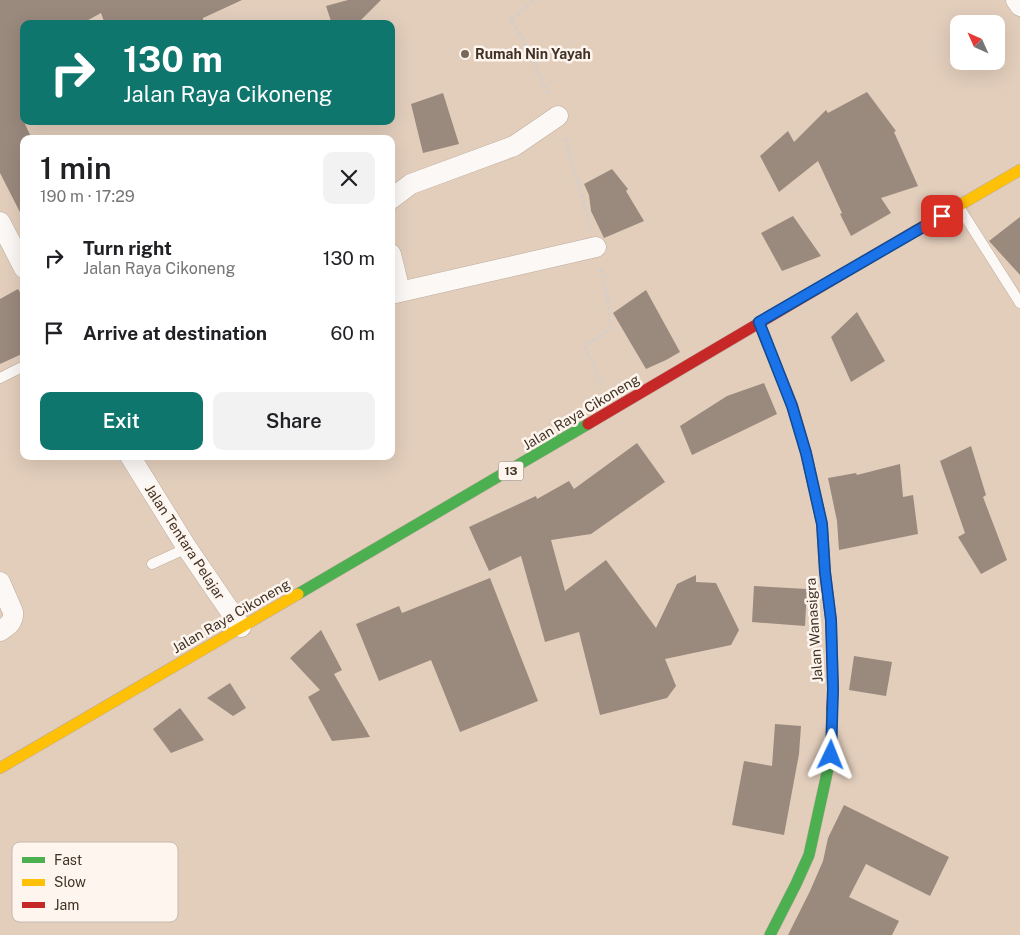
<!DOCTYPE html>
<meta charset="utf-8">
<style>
body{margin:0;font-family:"Public Sans",sans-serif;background:#f2f2f2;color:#202124;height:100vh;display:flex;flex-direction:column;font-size:19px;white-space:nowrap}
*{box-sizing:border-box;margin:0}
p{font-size:16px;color:#757577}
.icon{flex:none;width:28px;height:28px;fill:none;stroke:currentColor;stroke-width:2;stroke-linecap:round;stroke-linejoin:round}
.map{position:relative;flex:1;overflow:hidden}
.panel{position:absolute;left:20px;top:135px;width:375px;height:325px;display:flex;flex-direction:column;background:#fff;border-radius:10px;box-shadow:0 5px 20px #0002}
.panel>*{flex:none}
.hud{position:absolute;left:20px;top:20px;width:375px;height:105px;border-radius:10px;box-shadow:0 5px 20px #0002;background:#0f766e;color:#fff;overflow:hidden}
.needle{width:32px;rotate:315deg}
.controls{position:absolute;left:950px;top:15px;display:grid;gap:10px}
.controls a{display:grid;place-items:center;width:55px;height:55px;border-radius:10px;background:#fff;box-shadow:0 5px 20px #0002;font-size:25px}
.pin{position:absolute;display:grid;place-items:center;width:42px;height:42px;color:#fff;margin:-21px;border-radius:10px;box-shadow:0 2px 8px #0006}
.me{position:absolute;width:55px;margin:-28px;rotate:2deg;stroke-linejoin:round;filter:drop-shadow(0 0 4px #0008)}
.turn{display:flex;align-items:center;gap:18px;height:105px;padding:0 20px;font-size:22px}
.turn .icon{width:65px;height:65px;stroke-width:2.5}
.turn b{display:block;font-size:35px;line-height:42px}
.round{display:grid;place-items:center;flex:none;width:52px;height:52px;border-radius:10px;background:#f2f2f2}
.overview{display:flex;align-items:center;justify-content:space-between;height:85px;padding:0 20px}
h1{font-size:30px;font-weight:600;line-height:38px}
.button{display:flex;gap:10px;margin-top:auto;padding:10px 20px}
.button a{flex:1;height:58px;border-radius:10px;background:#0f766e;color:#fff;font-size:20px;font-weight:600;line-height:58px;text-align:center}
.button a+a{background:#f2f2f2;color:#202124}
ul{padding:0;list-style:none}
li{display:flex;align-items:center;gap:15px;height:75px;padding:0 20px}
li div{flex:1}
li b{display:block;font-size:19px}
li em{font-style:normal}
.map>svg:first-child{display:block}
.building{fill:#9a897d}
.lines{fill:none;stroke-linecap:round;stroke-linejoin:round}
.lane-casing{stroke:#bdac9e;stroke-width:11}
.street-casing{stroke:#bdac9e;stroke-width:21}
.fast-casing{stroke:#bdac9e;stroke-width:12}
.slow-casing{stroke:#bdac9e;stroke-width:12}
.jam-casing{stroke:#bdac9e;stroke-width:12}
.path{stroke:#d5cec9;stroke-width:3;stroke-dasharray:4 2.5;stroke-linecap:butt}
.lane{stroke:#fbf8f5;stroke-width:10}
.street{stroke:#fbf8f5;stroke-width:20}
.fast{stroke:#4caf50;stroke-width:11}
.slow{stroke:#ffc107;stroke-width:11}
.jam{stroke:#c62828;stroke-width:11}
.route-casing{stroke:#114b97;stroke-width:12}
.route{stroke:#1a73e8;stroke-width:9}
.poi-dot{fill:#7a6959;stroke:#fdf5ee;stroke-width:2}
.labels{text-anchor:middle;stroke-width:5;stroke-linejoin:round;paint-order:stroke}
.shield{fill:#fdf5ee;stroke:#796c61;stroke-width:1}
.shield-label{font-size:12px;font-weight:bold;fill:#413224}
.poi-label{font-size:14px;font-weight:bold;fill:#413224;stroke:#fdf5ee;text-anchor:start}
.street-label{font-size:14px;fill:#413224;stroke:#fdf5ee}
.key{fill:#fdf5ee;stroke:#c5bab1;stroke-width:1}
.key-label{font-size:14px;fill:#413224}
</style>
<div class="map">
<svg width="1020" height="935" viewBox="0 0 1020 935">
<rect width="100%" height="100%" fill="#e3cebc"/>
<path class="building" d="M 0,0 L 242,0 L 203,18 L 203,24 L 105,24 L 101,13 L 81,24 L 24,24 L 24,122 L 32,139 L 24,139 L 24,220 L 0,173 Z
M 348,0 L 381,0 L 357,24 L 332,24 L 326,6 Z
M 867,92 L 896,131 L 894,132 L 918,186 L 881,198 L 891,213 L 851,236 L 840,214 L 842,213 L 818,161 L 779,192 L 760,156 L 788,131 L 794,142 L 826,110 L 828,113 Z
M 443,93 L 459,144 L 423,153 L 411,104 Z
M 612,169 L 628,189 L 626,191 L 644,221 L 604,238 L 591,211 L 589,195 L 584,184 Z
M 793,216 L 821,256 L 782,271 L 761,233 Z
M 1020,217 L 1020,275 L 989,241 Z
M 18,289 L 24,299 L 24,353 L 0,364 L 0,299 Z
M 646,290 L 680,352 L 666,360 L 646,369 L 613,313 Z
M 857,312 L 885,361 L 851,382 L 831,337 Z
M 764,383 L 777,414 L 692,455 L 680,426 L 727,396 Z
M 637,443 L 665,482 L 591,534 L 551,540 L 565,591 L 606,560 L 656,628 L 677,584 L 696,575 L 696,582 L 716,583 L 739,630 L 731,645 L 665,659 L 676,686 L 667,698 L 600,715 L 579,632 L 545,642 L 521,556 L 489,571 L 469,527 L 536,496 L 537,499 L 569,481 L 574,489 Z
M 971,446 L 986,495 L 983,497 L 1007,560 L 981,574 L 958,537 L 965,533 L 940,461 Z
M 900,464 L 903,497 L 913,495 L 918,534 L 839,550 L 837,521 L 828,478 L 856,473 L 857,475 Z
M 490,578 L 538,701 L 460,732 L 431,660 L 379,681 L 356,624 L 399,606 L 402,613 Z
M 754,586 L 807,589 L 805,626 L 752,622 Z
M 321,630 L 342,670 L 334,674 L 370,737 L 332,741 L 308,697 L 320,690 L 290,658 Z
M 854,656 L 892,662 L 886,696 L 849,690 Z
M 230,683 L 246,708 L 233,716 L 207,698 Z
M 180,708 L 204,740 L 171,753 L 153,729 Z
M 775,724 L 801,726 L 799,754 L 784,835 L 732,825 L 744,761 L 772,766 Z
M 844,805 L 949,857 L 930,896 L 866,864 L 849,897 L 899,921 L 892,935 L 788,935 L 810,891 L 823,861 L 828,838 Z"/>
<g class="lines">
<g class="lane-casing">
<path id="lane" d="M 959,207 L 1020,303
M 0,378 L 24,366
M 152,564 L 187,548"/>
</g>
<g class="street-casing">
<path id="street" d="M 1016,0 L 1020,6
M 391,199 L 411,184 L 514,146 L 558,116
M 0,222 L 24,268
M 391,254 L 400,291
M 391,294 L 596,247
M 130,456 L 187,548 L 241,627
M 0,582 L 13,612 C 14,622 8,626 0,631"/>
</g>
<g class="fast-casing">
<path id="fast" d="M 298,594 L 588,424
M 770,935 L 796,884 L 809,855 L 831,755 L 832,708"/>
</g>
<g class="slow-casing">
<path id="slow" d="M 917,230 L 1020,170
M 0,768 L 298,594"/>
</g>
<g class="jam-casing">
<path id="jam" d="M 759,323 L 792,405 L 806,453 L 822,524 L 825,572 L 831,620 L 833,689 L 832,708
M 588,424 L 917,230"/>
</g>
<path class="path" d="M 534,0 L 510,21 L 522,37 L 549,97
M 565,138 L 591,228
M 601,268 L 608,301 L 610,328 L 599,337 L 585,347 L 604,386"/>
<use href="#lane" class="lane"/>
<use href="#street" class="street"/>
<use href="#fast" class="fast"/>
<use href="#slow" class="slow"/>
<use href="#jam" class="jam"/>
</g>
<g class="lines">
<g class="route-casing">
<path id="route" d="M 831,755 L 833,689 L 831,620 L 825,572 L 822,524 L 806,453 L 792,406 L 759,322 L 942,216"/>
</g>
<use href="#route" class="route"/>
</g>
<circle class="poi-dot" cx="465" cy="54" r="5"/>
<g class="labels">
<rect class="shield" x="498.5" y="461.5" width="25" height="19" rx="4"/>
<g class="shield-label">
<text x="511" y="475">13</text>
</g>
<g class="poi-label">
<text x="475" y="59">Rumah Nin Yayah</text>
</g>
<g class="street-label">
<text transform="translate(581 412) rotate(-31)" y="5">Jalan Raya Cikoneng</text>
<text transform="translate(185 542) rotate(57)" y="5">Jalan Tentara Pelajar</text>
<text transform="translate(231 616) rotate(-30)" y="5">Jalan Raya Cikoneng</text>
<text transform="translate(814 630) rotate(-94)" y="5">Jalan Wanasigra</text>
</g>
</g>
<rect x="12" y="842" width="166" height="80" rx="8" class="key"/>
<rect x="22" y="857" width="23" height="6" fill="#4caf50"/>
<rect x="22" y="879" width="23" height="7" fill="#ffc107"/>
<rect x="22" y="902" width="23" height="6" fill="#c62828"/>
<g class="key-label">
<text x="54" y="865">Fast</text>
<text x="54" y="887">Slow</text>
<text x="54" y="910">Jam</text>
</g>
</svg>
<div class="controls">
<a><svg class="needle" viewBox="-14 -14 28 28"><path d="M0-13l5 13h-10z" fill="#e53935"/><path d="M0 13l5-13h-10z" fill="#757577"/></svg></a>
</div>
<div class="pin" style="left:942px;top:216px;background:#d93025"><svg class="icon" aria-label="arrive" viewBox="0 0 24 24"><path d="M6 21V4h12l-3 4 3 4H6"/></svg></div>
<svg class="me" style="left:831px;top:755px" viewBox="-20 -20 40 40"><path d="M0-17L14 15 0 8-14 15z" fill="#1a73e8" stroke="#fff" stroke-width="4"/></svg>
<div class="hud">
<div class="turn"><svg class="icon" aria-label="right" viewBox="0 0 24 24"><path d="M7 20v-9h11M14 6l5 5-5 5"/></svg><div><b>130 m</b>Jalan Raya Cikoneng</div></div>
</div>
<section class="panel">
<div class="overview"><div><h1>1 min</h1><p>190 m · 17:29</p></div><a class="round"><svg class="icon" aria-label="close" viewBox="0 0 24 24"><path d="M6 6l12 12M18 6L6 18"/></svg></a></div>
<ul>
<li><svg class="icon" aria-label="right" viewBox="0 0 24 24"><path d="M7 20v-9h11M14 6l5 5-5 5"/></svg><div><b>Turn right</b><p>Jalan Raya Cikoneng</p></div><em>130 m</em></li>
<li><svg class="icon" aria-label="arrive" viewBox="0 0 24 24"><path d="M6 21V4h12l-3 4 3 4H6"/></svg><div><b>Arrive at destination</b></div><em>60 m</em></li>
</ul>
<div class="button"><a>Exit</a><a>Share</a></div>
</section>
</div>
